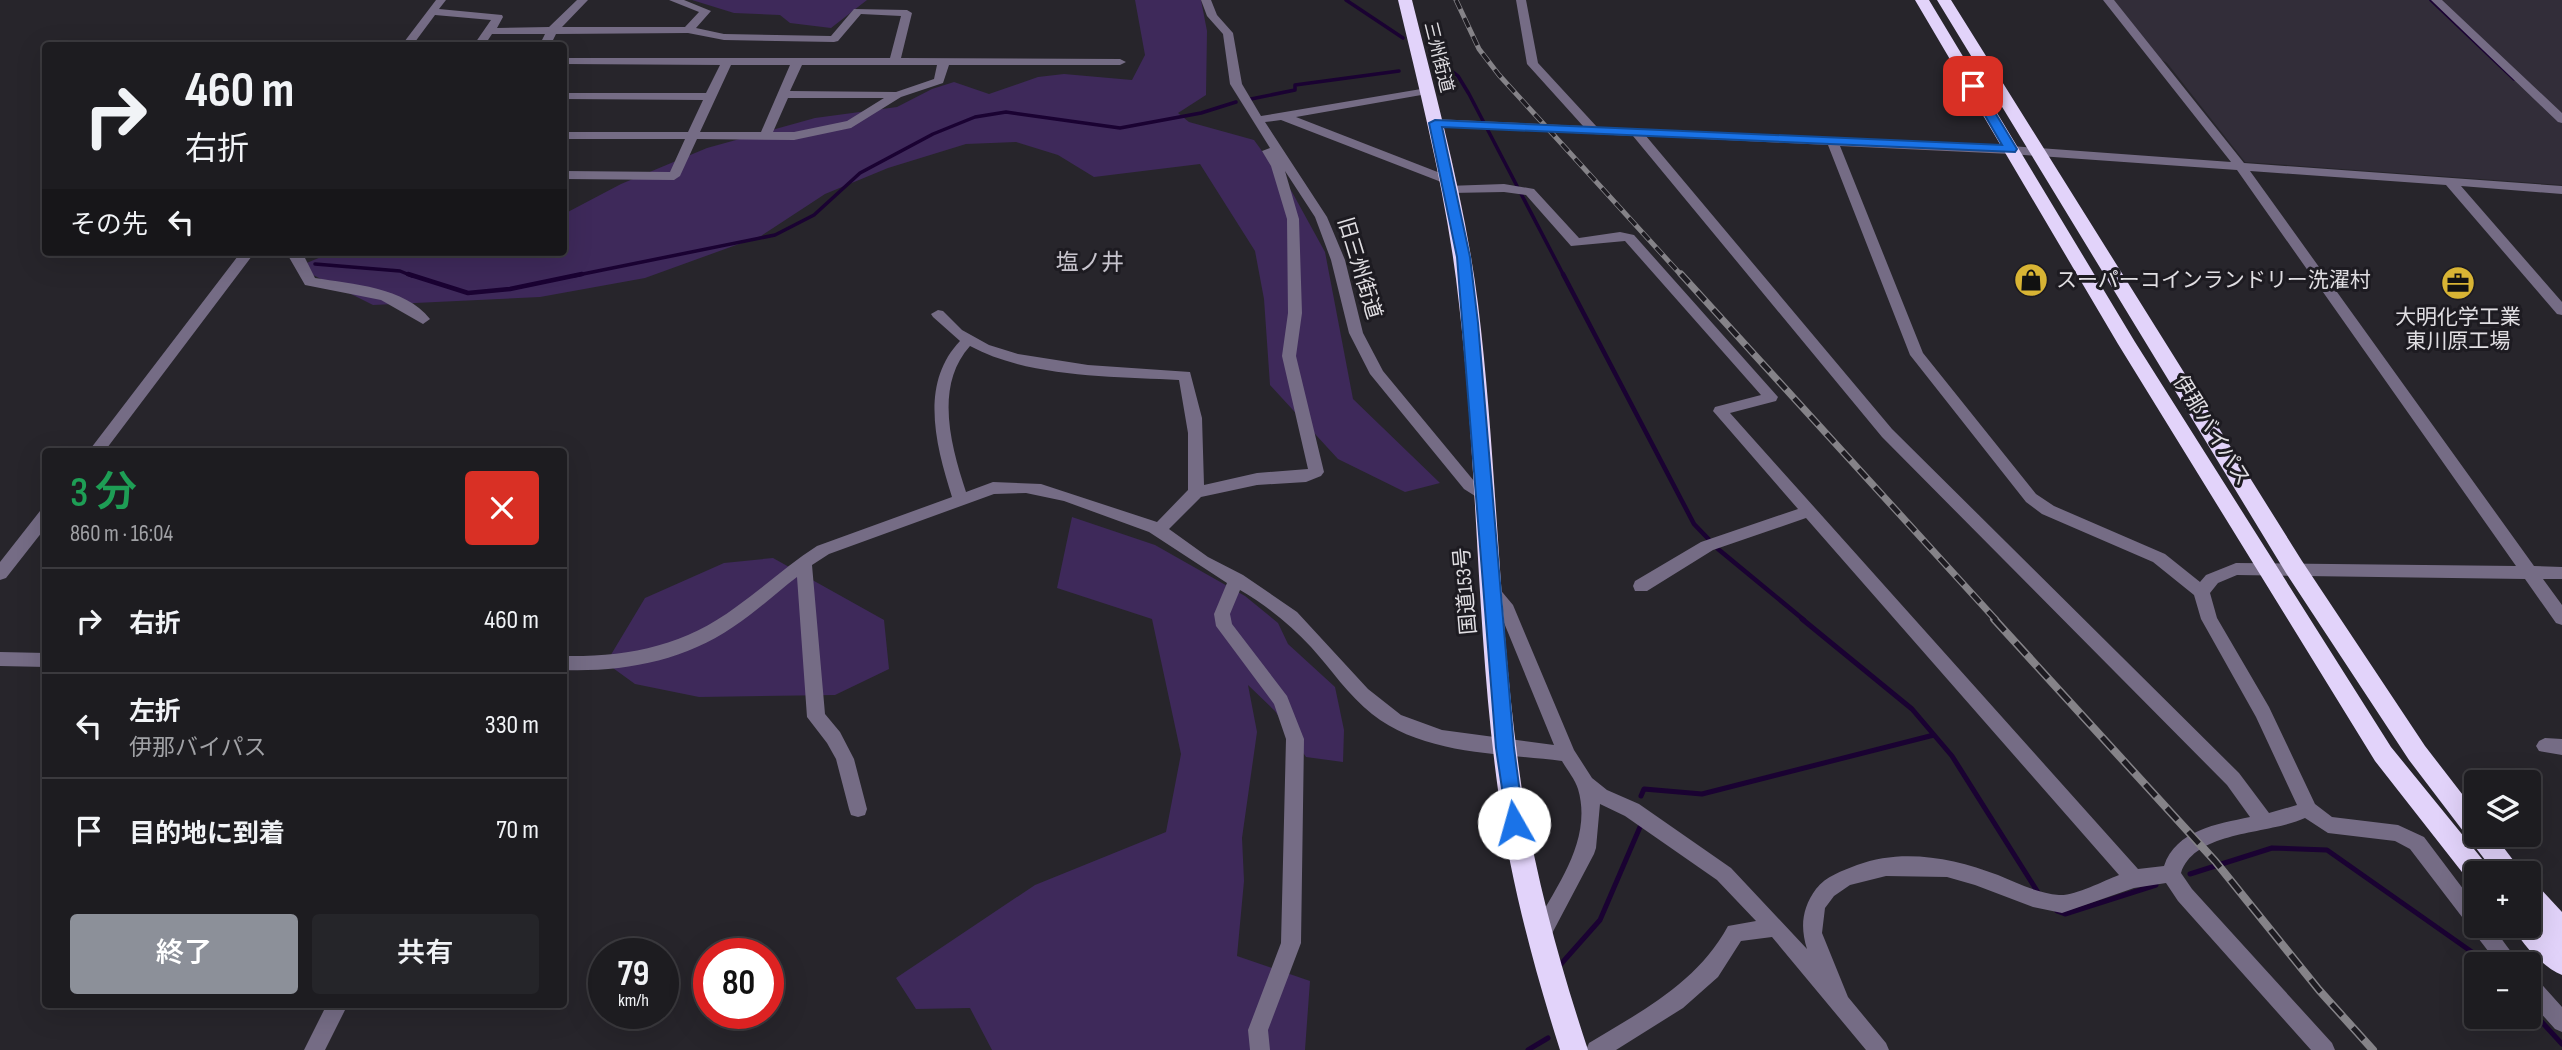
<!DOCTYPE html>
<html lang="ja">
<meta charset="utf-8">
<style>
body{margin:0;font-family:"Sofia Sans Condensed","Noto Sans JP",sans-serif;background:#252529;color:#f1f3f6;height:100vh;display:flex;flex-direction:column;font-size:26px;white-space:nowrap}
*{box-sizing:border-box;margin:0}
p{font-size:23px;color:#a0a1a5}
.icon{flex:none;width:38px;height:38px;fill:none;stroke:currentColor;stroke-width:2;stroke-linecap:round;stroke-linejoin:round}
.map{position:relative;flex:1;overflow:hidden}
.panel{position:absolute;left:42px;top:448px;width:525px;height:560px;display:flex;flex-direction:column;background:#1d1c20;border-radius:7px;box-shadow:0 7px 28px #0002,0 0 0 2px #3b3a3e}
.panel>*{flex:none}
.guide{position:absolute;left:42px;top:42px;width:525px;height:214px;border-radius:7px;box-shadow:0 7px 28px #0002,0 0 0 2px #3b3a3e;background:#1d1c20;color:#f1f3f6;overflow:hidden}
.buttons{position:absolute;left:2464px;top:770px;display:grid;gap:14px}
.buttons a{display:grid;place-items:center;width:77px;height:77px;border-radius:7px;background:#1d1c20;box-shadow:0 7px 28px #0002,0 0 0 2px #3b3a3e;font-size:35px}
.speed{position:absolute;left:588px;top:938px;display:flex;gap:14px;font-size:35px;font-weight:700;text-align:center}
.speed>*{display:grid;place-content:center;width:91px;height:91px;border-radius:50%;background:#1d1c20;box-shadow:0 7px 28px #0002,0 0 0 2px #3b3a3e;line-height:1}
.speed small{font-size:18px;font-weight:400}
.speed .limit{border:10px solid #d22;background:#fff;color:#111}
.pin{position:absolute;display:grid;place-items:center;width:60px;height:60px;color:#fff;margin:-30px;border-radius:14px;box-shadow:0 4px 10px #0006}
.me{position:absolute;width:77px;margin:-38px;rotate:353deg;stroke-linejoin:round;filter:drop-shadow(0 0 5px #0008)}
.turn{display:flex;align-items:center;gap:24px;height:147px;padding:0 28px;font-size:32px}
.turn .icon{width:91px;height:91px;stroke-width:2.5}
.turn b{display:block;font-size:49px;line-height:60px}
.then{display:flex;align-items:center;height:66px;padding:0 28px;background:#0003;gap:14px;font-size:26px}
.round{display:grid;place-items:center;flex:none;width:74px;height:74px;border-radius:7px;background:#252529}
.summary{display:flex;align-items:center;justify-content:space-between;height:119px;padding:0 28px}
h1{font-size:42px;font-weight:600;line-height:52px;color:#1e9e55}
.primary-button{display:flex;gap:14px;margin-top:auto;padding:14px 28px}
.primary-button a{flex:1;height:80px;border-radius:7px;background:#8c9099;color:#fff;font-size:28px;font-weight:600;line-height:80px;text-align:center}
.primary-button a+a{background:#252529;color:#f1f3f6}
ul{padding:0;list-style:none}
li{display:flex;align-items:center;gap:21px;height:105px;padding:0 28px;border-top:2px solid #3b3a3e}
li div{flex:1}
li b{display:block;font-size:26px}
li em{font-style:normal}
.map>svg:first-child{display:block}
.built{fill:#322d39}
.green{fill:#3e295a}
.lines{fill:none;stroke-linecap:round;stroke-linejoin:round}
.stream-far2{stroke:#1a0232;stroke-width:3.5}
.stream-far1{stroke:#1a0232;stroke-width:4.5}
.stream{stroke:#1a0232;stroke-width:5}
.minor{fill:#756c85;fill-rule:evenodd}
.highway{fill:#e2d3fa;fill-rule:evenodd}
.rail-far2-casing{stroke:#858388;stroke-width:5}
.rail-far1-casing{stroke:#858388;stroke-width:7}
.rail-casing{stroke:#858388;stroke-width:8}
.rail-far2{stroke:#1d1b21;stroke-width:3.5;stroke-dasharray:10;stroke-linecap:butt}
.rail-far1{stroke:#1d1b21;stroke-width:4.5;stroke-dasharray:12;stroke-linecap:butt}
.rail{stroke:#1d1b21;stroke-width:5;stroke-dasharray:16;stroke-linecap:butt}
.route{fill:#1a73e8;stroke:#114b97;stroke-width:2}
.labels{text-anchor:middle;stroke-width:6;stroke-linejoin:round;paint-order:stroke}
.far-street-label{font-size:18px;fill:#e0dee2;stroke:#1d1b21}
.street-label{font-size:21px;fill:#e0dee2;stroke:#1d1b21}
.poi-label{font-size:21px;fill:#e0dee2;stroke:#1d1b21;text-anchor:start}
.neighbourhood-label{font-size:23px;fill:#c7c4cd;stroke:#1d1b21}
</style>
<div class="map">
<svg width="2562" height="1050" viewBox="0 0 2562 1050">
<rect width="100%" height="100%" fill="#27252b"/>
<path class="built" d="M 2111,0 L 2562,0 L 2562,185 L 2245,162 L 2167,63 L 2155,56 Z"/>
<path class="green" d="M 692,0 L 867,0 L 831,28 L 790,23 L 780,15 L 734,13 Z
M 1135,0 L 1201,0 L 1207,31 L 1206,95 L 1178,113 L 1189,122 L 1254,140 L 1292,192 L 1325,252 L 1353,399 L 1440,483 L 1405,492 L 1338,459 L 1270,385 L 1264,299 L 1255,251 L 1200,164 L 1094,177 L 1058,155 L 1016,142 L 966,144 L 888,168 L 825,194 L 761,236 L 645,278 L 540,297 L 373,305 L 297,267 L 333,252 L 564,252 L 564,214 L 621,184 L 707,148 L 815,118 L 897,107 L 932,89 L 954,82 L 989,94 L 1038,77 L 1064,74 L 1132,80 L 1145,55 Z
M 1072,517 L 1155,545 L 1245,596 L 1278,623 L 1288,644 L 1335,687 L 1344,730 L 1343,762 L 1306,757 L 1275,711 L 1248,685 L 1257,732 L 1242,838 L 1244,881 L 1237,956 L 1310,981 L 1305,1050 L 992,1050 L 970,1008 L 916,1009 L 896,978 L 1035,885 L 1166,832 L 1181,754 L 1152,619 L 1057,588 Z
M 773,558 L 884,620 L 889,669 L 835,695 L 699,697 L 635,684 L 606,663 L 645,598 L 724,563 Z"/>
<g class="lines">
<path class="stream-far2" d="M 1346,0 L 1403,38
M 2431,0 L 2514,79
M 1437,59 L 1458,76 L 1469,94 L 1564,276
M 1251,99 L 1295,90 L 1295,85 L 1399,71
M 315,264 L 400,271 L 412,276
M 573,276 L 775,235 L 814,215 L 860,173 L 933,134 L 975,117 L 1006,112 L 1120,128 L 1201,113 L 1236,102"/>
<path class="stream-far1" d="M 408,274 L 468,293 L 510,289 L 582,274
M 1563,274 L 1694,524 L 1718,549 L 1804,620"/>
<path class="stream" d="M 1802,619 L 1912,709 L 1952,756 L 2039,894
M 1641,796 L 1644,789 L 1702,794 L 1934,735
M 2190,874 L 2272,848 L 2327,850 L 2489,964
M 2057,911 L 2065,914 L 2156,885
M 1561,964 L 1600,920 L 1640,827
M 2529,1008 L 2562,1044
M 1528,1050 L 1548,1038"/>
<path class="minor" d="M 436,0 L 446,0 L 439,9 L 502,15 L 503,17 L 497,28 L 549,27 L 577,0 L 588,0 L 562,27 L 685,27 L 699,12 L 669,0 L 684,0 L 711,11 L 696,28 L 724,34 L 831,36 L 854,9 L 907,10 L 912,13 L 901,58 L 1120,59 L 1126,62 L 1120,65 L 949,65 L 943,83 L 901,97 L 851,128 L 794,140 L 697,139 L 680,176 L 674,180 L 564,179 L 564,171 L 670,172 L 685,139 L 564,139 L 564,132 L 688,132 L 703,100 L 564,99 L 564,93 L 706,93 L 720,65 L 564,64 L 564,58 L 890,58 L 901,16 L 861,14 L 838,41 L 834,42 L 724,40 L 688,33 L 556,34 L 550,46 L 539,46 L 545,34 L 492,34 L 484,46 L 473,46 L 491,20 L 435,15 L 412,46 L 401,46 ZM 731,65 L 790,65 L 761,132 L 700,132 ZM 802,65 L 937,65 L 934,79 L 896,92 L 790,91 ZM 788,98 L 884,98 L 847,121 L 794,132 L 773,132 Z
M 1201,0 L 1211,0 L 1217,15 L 1233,33 L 1242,84 L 1261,116 L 1427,88 L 1433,91 L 1427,94 L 1296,117 L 1453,178 L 1455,181 L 1449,185 L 1281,120 L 1265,122 L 1327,217 L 1345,260 L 1363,333 L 1383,371 L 1474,481 L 1491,495 L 1483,501 L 1464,489 L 1370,374 L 1349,333 L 1331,260 L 1315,217 L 1285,171 L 1299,219 L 1302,313 L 1296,356 L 1324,472 L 1321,476 L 1306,482 L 1257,485 L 1201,497 L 1169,529 L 1208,557 L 1243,575 L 1297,612 L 1368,689 L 1401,715 L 1442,730 L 1554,745 L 1500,613 L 1484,592 L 1486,587 L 1498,587 L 1513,605 L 1574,750 L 1592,778 L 1607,790 L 1639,804 L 1731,868 L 1807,949 C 1800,927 1802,908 1816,889 C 1826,876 1842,871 1857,865 C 1903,848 1953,858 1998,875 C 2017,883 2037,893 2059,895 C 2075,896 2103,881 2119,875 L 1806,518 L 1713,550 L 1647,591 L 1635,591 L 1633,586 L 1635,581 L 1701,542 L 1798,509 L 1713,411 L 1715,407 L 1761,395 L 1625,241 L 1571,246 L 1526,195 L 1504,192 L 1451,193 L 1445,189 L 1447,186 L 1504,184 L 1534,189 L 1579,238 L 1620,232 L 1634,235 L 1778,397 L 1776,401 L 1730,413 L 2138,869 L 2164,866 C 2176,830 2217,824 2250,817 L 2227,785 L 1882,437 L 1633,136 L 1431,126 L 1431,120 L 1435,119 L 1583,126 L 1527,64 L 1516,0 L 1526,0 L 1538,63 L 1597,127 L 2011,146 L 2231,162 L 2103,0 L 2114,0 L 2244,163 L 2562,186 L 2562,194 L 2461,186 L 2562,302 L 2562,315 L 2557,314 L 2446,185 L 2250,171 L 2534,566 L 2562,567 L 2562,579 L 2543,579 L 2562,605 L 2562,625 L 2556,623 L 2525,579 L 2237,575 L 2218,583 L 2210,593 L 2217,618 L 2269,707 L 2315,804 L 2332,817 L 2398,825 L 2424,837 L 2476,906 L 2476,926 L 2492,926 L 2520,964 L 2498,964 L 2410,849 L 2395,841 L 2328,833 L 2305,818 C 2269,835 2195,830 2181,873 L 2192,889 L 2332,1043 L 2335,1050 L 2311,1050 L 2178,901 L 2166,883 L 2134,888 L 2062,913 L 2033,907 L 1975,885 L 1947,877 L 1886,876 L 1850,885 L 1834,896 L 1825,908 L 1822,933 L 1848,997 L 1886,1043 L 1889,1050 L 1866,1050 L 1772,937 L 1741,941 L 1718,977 L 1683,1008 L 1616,1050 L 1586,1050 L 1589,1043 C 1642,1011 1697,983 1728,926 L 1756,921 L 1717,880 L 1625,816 L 1600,804 L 1596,848 L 1594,854 L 1547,943 L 1540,945 L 1533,943 L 1530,936 L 1533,929 C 1556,887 1593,840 1578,789 C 1575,779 1567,770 1562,761 C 1499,753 1424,755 1372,714 C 1348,695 1331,669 1311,647 C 1290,624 1267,606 1240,590 L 1230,614 L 1232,624 L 1287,696 L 1304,739 L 1301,943 L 1268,1030 L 1270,1050 L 1250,1050 L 1248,1030 L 1281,943 L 1286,739 L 1274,704 L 1216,626 L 1214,614 L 1227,583 L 1149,532 L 1064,501 L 1026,493 L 994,494 L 829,554 L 812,565 L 825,714 L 840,732 L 854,759 L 867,809 L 865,815 L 858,817 L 851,815 L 849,809 L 836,759 L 827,743 L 807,717 L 797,577 C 776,593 756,612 733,627 C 683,661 624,672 564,670 L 564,656 C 628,657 684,646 736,607 C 764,587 789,564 817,546 L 952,497 C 936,446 919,384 960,341 L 933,317 L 931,314 L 938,310 L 943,311 L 962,330 L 989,345 L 1018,354 L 1088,365 L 1190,372 L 1202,418 L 1204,485 L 1257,473 L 1308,469 L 1282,356 L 1288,313 L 1287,219 L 1271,166 L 1262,151 L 1270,148 L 1230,84 L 1223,34 L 1207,16 ZM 1646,136 L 1828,145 L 1910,355 L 2026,502 L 2042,514 L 2153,562 L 2194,595 L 2201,619 L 2256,717 L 2297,805 L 2269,813 L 2239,773 L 1892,429 ZM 1840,146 L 2011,154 L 2237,170 L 2516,566 L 2236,563 L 2206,575 L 2200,582 L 2165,554 L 2054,506 L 2036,494 L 1923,353 ZM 970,346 C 1029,378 1114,376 1179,380 L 1188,433 L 1188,490 L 1157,522 L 1041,484 L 993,482 L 966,492 C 951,446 934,386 970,346 Z
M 2431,0 L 2442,0 L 2562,113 L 2562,123 L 2558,122 Z
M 241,252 L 255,252 L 104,452 L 88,452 Z
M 286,252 L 323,252 L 321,255 L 305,258 L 315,278 C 352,284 405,287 430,319 L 423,324 L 381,300 L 305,285 Z
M 46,509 L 46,527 L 6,578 L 0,580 L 0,562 L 40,511 Z
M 0,652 L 46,653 L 46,667 L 0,666 Z
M 2545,738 L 2562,739 L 2562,755 L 2539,751 L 2536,746 L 2539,741 Z
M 2529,975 L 2536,978 L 2562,1007 L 2562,1032 L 2555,1029 L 2529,1000 Z
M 327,1004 L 348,1004 L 325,1050 L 304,1050 Z"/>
<path class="highway" d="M 1398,0 L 1412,0 C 1437,100 1465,201 1478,304 C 1498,466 1498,629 1522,790 C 1536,879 1560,965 1588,1050 L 1560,1050 C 1533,965 1510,879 1498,790 C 1476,629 1478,466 1459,304 C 1448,201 1422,101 1398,0 Z
M 1915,0 L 1929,0 L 2135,342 L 2391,747 L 2487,865 L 2491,873 L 2476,873 L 2476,884 L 2469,881 L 2375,761 L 2118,344 Z
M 1937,0 L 1951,0 L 2302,561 L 2425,746 L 2476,812 L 2476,835 L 2494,835 L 2523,873 L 2495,873 L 2409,760 L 2286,573 Z
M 2529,882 L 2538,886 L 2562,912 L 2562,975 C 2544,968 2521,944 2513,926 L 2529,926 L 2529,915 L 2532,916 L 2529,913 Z"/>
<g class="rail-far2-casing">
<path id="rail-far2" d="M 1456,0 L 1479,49 L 1499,75 L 1682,276"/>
</g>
<g class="rail-far1-casing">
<path id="rail-far1" d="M 1681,274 L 1996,620"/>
</g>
<g class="rail-casing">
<path id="rail" d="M 1994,619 L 2215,861 L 2319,990 L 2373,1050"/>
</g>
<use href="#rail-far2" class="rail-far2"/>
<use href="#rail-far1" class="rail-far1"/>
<use href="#rail" class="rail"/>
</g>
<path class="route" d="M 1973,83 L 1979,86 L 2017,149 L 2015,152 L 1442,127 L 1470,257 L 1478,323 L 1514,748 L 1524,823 L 1521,829 L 1514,831 L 1508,829 L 1496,748 L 1457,257 L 1429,123 L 1435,120 L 2002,145 L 1968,86 Z"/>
<defs>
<g id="shop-disc" transform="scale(1.75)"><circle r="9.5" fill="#d8b434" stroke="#1d1b21"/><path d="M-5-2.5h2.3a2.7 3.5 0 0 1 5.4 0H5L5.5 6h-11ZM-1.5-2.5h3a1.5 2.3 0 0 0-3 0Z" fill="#111"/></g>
<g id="office-disc" transform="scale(1.75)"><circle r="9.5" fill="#d8b434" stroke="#1d1b21"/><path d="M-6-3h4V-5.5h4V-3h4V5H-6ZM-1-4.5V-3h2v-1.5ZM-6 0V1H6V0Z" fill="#111"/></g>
</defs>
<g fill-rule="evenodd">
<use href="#shop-disc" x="2031" y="280"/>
<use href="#office-disc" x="2458" y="283"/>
</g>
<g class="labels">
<g class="far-street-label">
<text transform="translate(1439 57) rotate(76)" y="6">三州街道</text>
</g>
<g class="street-label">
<text transform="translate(1360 268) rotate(73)" y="7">旧三州街道</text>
<text transform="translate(2212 430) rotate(58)" y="7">伊那バイパス</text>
<text transform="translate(1465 591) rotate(-95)" y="7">国道153号</text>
</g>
<g class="poi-label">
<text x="2056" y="287">スーパーコインランドリー洗濯村</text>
<text x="2458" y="324" text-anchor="middle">大明化学工業<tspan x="2458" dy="24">東川原工場</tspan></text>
</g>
<g class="neighbourhood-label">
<text x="1090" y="270">塩ノ井</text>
</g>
</g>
</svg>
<div class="buttons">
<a><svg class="icon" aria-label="layers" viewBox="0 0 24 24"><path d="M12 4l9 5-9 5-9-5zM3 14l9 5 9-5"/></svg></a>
<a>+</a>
<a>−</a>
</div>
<div class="speed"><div>79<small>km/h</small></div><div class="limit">80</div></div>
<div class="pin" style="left:1973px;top:86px;background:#d93025"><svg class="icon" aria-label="arrive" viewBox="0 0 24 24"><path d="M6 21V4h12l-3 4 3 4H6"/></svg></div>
<svg class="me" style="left:1514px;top:823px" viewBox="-20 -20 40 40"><circle r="19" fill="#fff"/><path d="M0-13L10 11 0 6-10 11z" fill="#1a73e8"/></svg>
<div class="guide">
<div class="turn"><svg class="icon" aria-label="right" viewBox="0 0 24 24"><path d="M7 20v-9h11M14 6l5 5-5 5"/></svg><div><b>460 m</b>右折</div></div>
<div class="then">その先<svg class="icon" aria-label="left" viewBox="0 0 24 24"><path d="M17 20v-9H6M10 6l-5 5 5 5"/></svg></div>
</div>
<section class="panel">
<div class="summary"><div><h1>3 分</h1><p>860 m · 16:04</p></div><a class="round" style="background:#d93025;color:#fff"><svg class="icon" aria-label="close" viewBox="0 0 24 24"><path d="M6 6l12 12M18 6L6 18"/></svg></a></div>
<ul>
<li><svg class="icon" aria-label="right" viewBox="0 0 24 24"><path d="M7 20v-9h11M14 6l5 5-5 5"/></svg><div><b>右折</b></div><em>460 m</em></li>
<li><svg class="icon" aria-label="left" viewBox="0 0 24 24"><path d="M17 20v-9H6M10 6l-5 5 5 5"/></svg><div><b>左折</b><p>伊那バイパス</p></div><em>330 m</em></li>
<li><svg class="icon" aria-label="arrive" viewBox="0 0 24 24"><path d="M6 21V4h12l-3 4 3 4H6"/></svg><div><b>目的地に到着</b></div><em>70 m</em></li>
</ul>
<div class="primary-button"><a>終了</a><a>共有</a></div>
</section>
</div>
